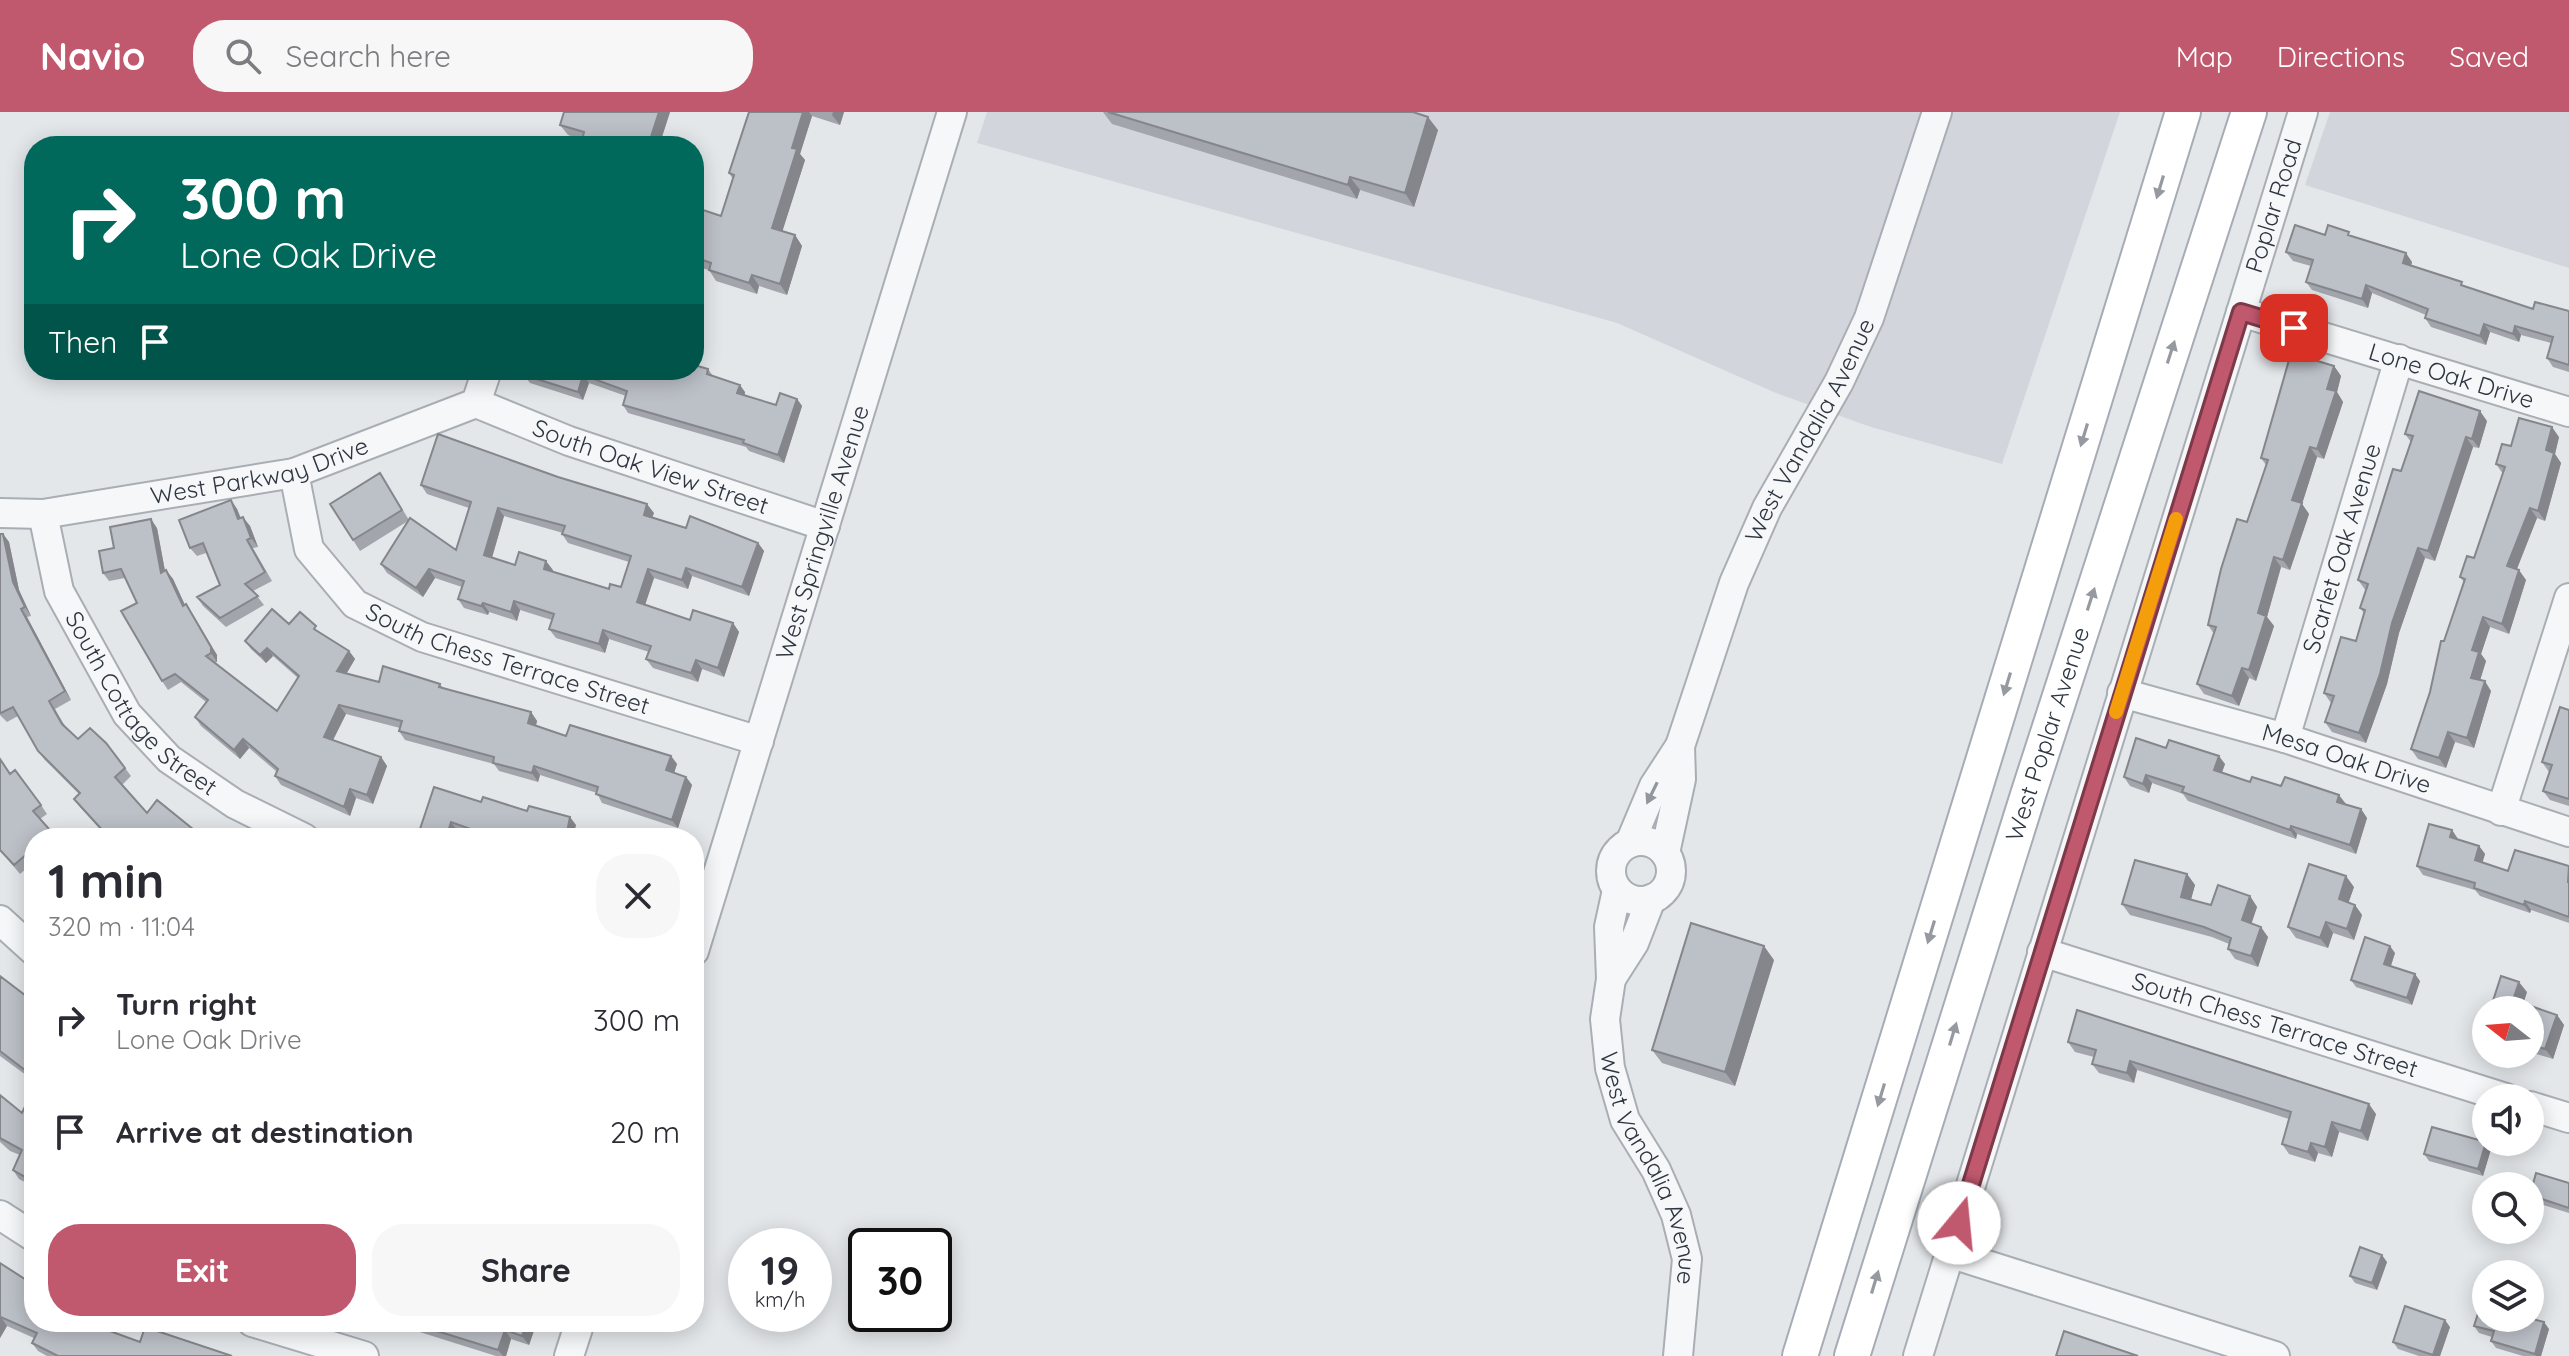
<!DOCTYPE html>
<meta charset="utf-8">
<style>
body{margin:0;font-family:Quicksand,sans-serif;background:#f7f7f7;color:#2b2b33;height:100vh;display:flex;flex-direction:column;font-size:30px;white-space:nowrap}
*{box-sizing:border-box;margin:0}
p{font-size:26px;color:#7c7c81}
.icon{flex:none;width:44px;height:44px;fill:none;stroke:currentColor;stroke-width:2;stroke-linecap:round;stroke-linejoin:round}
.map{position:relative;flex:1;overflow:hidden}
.sheet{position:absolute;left:24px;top:716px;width:680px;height:504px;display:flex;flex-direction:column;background:#fff;border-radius:32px;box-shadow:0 4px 20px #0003}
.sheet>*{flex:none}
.banner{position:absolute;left:24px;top:24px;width:680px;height:244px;border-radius:32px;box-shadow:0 4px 20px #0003;background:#00695c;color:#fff;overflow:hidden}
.needle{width:52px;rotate:287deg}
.controls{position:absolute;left:2472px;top:884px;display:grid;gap:16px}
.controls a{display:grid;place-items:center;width:72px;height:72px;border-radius:50%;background:#fff;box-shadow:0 4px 20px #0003;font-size:40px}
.speed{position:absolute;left:728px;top:1116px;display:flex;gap:16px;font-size:40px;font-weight:700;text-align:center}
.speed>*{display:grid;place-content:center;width:104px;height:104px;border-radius:50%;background:#fff;box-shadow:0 4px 20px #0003;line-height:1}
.speed small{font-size:20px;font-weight:400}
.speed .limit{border:4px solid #111;border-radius:12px;background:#fff;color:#111}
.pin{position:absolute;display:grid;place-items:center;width:68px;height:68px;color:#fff;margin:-34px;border-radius:16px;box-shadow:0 4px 12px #0006}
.me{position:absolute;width:88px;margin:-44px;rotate:17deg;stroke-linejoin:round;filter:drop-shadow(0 0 6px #0008)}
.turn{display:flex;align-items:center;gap:28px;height:168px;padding:0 24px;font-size:36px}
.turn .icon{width:104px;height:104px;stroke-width:2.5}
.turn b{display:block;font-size:56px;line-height:68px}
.then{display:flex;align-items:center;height:76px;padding:0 24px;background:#0003;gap:16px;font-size:30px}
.round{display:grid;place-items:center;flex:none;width:84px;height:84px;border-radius:32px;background:#f7f7f7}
.summary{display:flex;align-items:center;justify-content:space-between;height:136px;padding:0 24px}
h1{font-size:48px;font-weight:700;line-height:60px}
.primary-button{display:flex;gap:16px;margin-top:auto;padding:16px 24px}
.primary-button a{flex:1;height:92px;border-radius:32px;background:#c0586e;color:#fff;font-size:32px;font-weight:700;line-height:92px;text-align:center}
.primary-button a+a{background:#f7f7f7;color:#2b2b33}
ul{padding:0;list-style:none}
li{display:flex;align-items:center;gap:24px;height:112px;padding:0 24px}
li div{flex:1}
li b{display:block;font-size:30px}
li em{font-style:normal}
header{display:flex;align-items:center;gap:48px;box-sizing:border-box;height:112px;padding:0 40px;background:#c0586e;color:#fff}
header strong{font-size:38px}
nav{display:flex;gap:44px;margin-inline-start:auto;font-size:28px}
.search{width:560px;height:72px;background:#f7f7f7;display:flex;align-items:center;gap:20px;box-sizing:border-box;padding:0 28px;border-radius:32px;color:#7c7c81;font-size:30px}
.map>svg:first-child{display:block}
.built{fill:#d2d6dc}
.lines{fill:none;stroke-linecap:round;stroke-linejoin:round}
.minor-casing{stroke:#a9aeb4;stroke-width:32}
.major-casing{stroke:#a5acb5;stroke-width:38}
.minor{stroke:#f6f7f9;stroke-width:28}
.major{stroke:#fff;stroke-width:34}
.wall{fill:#a2a5ab;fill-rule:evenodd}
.shaded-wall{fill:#84868b}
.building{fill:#bcc0c7;stroke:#84868b;stroke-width:2;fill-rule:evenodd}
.oneway{fill:#969aa0}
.oneway2{fill:#92969d}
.route-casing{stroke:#7d3948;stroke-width:20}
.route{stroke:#c0586e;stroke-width:14}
.slow{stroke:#f59e0b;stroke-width:14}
.labels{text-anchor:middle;stroke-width:6;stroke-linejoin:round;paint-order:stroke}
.street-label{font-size:24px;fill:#2d3641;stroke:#f4f6f8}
</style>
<header>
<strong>Navio</strong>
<div class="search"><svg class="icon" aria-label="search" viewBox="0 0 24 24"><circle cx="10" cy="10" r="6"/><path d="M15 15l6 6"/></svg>Search here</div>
<nav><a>Map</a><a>Directions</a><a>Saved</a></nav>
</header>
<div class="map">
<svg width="2569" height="1244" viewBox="0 0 2569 1244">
<rect width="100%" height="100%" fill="#e4e7ea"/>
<path class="built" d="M 987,0 L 2120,0 L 2002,352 L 1871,315 L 1776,281 L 1617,211 L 977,31 Z
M 2330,0 L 2569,0 L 2569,156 L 2305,73 Z"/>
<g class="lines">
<g class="minor-casing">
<g id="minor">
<path id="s1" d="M 2241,200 L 2569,300"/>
<path id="s2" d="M 476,291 L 569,329 L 825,414"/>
<path id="s3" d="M 294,361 L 309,437 L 355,492 L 422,525 L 759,629"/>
<path id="s4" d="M 0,401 L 43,402 L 294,361 L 476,291 L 487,258"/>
<path id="s5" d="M 43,402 L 59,479 L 127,602 L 169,647 L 235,692 L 304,726"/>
<path id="s6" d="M 2122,581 L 2285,626 L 2569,720"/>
<path id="s7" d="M 2285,626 L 2399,247"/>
<path d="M 2501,699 L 2569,486"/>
<circle cx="1641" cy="759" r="30"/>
<path id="s8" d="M 1630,731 L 1654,674 L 1680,634 L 1734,471 L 1767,396 L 1839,270 L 1869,206 L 1937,0"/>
<path d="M 1665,741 L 1681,667 L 1680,634"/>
<path id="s9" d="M 1617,778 L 1609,815 L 1611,867 L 1605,907 L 1610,956 L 1625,1008 L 1656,1058 L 1676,1103 L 1687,1147 L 1678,1244"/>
<path d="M 0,808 L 34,839"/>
<path id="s10" d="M 694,839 L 952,0"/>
<path id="s11" d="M 2042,840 L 2506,986"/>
<path d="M 1611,867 L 1634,831 L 1651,787"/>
<path d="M 2530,994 L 2569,1006"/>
<path d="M 0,1103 L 34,1125"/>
<path d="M 1949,1141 L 2275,1244"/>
<path d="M 252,1210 L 364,1244"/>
<path d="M 569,1244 L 580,1210"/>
<path id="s12" d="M 1918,1244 L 2303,0"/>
</g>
</g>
<g class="major-casing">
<g id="major">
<path d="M 1800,1244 L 2183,0"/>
<path id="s13" d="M 1852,1244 L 2028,683 L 2249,0"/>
</g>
</g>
<use href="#minor" class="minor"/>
<use href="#major" class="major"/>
</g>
<path class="wall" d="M 564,0 L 670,0 L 659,34 L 586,34 L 582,28 L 568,23 L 560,13 Z
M 749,0 L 844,0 L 840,13 L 812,4 L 800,42 L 805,48 L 782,119 L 795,123 L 802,134 L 787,183 L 759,174 L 757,182 L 716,169 L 709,158 L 694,154 L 694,105 L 721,104 L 733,67 L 729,61 Z
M 1103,0 L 1413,0 L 1438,18 L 1414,95 L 1360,78 L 1357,87 L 1112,12 Z
M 2325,123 L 2352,124 L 2412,150 L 2411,154 L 2466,175 L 2533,197 L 2569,199 L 2569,260 L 2553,255 L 2547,246 L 2551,231 L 2521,223 L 2519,230 L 2490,220 L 2486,233 L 2431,215 L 2425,206 L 2426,203 L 2372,181 L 2368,196 L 2312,178 L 2306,170 L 2311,154 L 2293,149 L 2286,140 Z
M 2334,254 L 2341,264 L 2337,280 L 2343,290 L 2324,347 L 2317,345 L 2302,392 L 2309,402 L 2290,458 L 2281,455 L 2267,505 L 2274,514 L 2256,569 L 2249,566 L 2239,594 L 2204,582 L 2197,572 L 2214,522 L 2208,513 L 2247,410 L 2266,353 L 2261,346 Z
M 708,257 L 713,264 L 745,280 L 745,283 L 776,293 L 797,287 L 802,294 L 784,351 L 749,339 L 746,335 L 628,301 L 623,293 L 626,284 L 589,271 L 583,288 L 530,271 L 524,263 L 676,262 Z
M 2487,309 L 2479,336 L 2473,335 L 2435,449 L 2425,446 L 2399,521 L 2387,572 L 2366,631 L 2332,620 L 2325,610 L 2331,591 L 2324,581 L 2356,529 L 2364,501 L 2360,496 L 2366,479 L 2358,468 L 2401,359 L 2411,330 L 2405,322 Z
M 2559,325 L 2555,342 L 2561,351 L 2545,409 L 2537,406 L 2517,457 L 2526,468 L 2509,522 L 2490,515 L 2481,542 L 2486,549 L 2480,568 L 2491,579 L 2474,636 L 2455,630 L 2446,656 L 2418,647 L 2411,637 L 2430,580 L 2444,529 L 2464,470 L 2460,465 L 2474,446 L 2503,362 L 2496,352 L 2511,334 Z
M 380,361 L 409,408 L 456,438 L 469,396 L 427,382 L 421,373 L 654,401 L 652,405 L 686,416 L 758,431 L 764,439 L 749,484 L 692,464 L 688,477 L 654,466 L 645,493 L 690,508 L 733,511 L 739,520 L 724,565 L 702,557 L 698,570 L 653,556 L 646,547 L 649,540 L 609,527 L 605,541 L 556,526 L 549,517 L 552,508 L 520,498 L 517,509 L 489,500 L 488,503 L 464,496 L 458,487 L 462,475 L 435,466 L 423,485 L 387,461 L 381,452 L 408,409 L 360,439 L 353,428 ZM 504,404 L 563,421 L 562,422 L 568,431 L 629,450 L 621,475 L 609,477 L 552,459 L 553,458 L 515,453 L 492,446 Z
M 231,388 L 237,397 L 241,406 L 250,414 L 258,435 L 253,436 L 272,469 L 253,479 L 264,493 L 226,515 L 203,494 L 197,485 L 220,473 L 206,441 L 197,444 L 190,436 Z
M 157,416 L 165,459 L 166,458 L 173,467 L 185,493 L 192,501 L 217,543 L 217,550 L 215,551 L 277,599 L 298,566 L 273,544 L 266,551 L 251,537 L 245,529 L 289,512 L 322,522 L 349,539 L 355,547 L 347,561 L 379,570 L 440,572 L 443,576 L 531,600 L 537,609 L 536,614 L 566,624 L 671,644 L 677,652 L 674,661 L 686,665 L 692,673 L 678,716 L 602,691 L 597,681 L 540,663 L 538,670 L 499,659 L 494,652 L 405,628 L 399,619 L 400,616 L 346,602 L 333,628 L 381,645 L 387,654 L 373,692 L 356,686 L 350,704 L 281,673 L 275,664 L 277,660 L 249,636 L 240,647 L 201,614 L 195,605 L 206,590 L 181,570 L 168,578 L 162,569 L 137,491 L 125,466 L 109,469 L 103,461 L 114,436 Z
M 0,422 L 3,422 L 9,430 L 19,478 L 31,504 L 27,505 L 71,588 L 55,597 L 65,614 L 78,627 L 125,656 L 131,664 L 122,673 L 147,701 L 204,726 L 108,726 L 80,695 L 74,687 L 79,682 L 44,647 L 18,604 L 7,610 L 0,603 Z
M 2569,598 L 2569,694 L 2550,688 L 2543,679 L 2549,660 L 2542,650 Z
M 2166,636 L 2225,652 L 2222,660 L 2250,670 L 2281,674 L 2346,692 L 2361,697 L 2367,706 L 2356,742 L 2297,722 L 2296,727 L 2188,689 L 2183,682 L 2152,671 L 2149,681 L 2130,674 L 2124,665 Z
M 10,662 L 41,693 L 47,702 L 40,707 L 34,726 L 34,750 L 20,762 L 0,738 Z
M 481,690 L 527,699 L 576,713 L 575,717 L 605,726 L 480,726 L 457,718 L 454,726 L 421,726 L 418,723 Z
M 2452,718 L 2458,728 L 2479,734 L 2485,742 L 2482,750 L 2508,759 L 2569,754 L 2569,811 L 2531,798 L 2530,801 L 2480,784 L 2475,778 L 2423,763 L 2417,754 Z
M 2187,762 L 2195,773 L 2191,787 L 2211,793 L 2250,784 L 2257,795 L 2251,812 L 2268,825 L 2258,855 L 2235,847 L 2228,837 L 2229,832 L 2212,825 L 2130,803 L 2122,792 Z
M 2354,775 L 2348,791 L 2355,793 L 2362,803 L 2354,828 L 2333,821 L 2328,836 L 2296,826 L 2288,815 Z
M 2395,841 L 2391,854 L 2420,869 L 2412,893 L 2356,875 L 2351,868 Z
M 1774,848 L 1735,974 L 1662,951 L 1652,938 Z
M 0,864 L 34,890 L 34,969 L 0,944 Z
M 2527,880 L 2523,892 L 2557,903 L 2564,913 L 2553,947 L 2530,940 L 2530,898 L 2490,898 Z
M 2068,930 L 2376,1002 L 2368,1029 L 2339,1020 L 2332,1045 L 2318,1041 L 2315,1050 L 2289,1042 L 2282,1032 L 2289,1007 L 2137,958 L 2134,971 L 2099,961 L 2092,952 L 2094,945 L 2075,940 Z
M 34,975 L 34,1075 L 19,1067 L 13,1058 L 20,1043 L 10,1039 L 0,1030 L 0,983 L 22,1001 Z
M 2486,1030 L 2491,1037 L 2483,1064 L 2429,1049 L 2424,1042 Z
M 2569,1071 L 2569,1101 L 2534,1090 L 2530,1084 L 2530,1081 Z
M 2387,1150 L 2377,1178 L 2355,1171 L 2350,1164 Z
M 0,1151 L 34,1210 L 106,1210 L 104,1217 L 140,1230 L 232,1244 L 47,1244 L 38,1239 L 32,1231 L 34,1226 L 7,1214 L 0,1226 Z
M 405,1210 L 537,1210 L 529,1233 L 511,1227 L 506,1244 L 496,1244 L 410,1217 Z
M 2474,1214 L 2549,1217 L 2541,1244 L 2523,1244 L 2496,1236 L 2491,1229 L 2492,1225 L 2479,1221 Z
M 2450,1215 L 2440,1244 L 2419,1244 L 2398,1237 L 2393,1230 Z"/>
<path class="shaded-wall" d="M 659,0 L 670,0 L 659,34 L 648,34 Z
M 803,0 L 809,0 L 812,4 L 800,42 L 805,48 L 780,127 L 772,116 L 792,36 Z
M 833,0 L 844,0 L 840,13 L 832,3 Z
M 1428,5 L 1438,18 L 1414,95 L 1405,81 Z
M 1350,65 L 1360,78 L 1357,87 L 1348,73 Z
M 795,123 L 802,134 L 787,183 L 780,172 Z
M 2406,141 L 2412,150 L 2409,160 L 2403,151 Z
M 752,163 L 759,174 L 757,182 L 749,171 Z
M 2366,173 L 2372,181 L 2368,196 L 2362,187 Z
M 2484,212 L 2490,220 L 2486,233 L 2480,224 Z
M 2515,214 L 2521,223 L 2519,230 L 2513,222 Z
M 2334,254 L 2341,264 L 2337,280 L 2343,290 L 2324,347 L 2317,337 L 2327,277 Z
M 583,263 L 589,271 L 583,288 L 578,280 Z
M 740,273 L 745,280 L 743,289 L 737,281 Z
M 797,287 L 802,294 L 784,351 L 778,343 Z
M 2480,299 L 2487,309 L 2479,336 L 2472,327 Z
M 2552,315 L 2559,325 L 2555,342 L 2561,351 L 2545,409 L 2538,399 L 2546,338 Z
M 2466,325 L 2473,335 L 2435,449 L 2428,439 Z
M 2310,335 L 2317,345 L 2302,392 L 2309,402 L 2290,458 L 2283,448 L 2292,388 Z
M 231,388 L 237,397 L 244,416 L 238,407 Z
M 647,392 L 654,401 L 650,411 L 644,403 Z
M 498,396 L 504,404 L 490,452 L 484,443 Z
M 2530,396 L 2537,406 L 2514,464 L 2507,454 Z
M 243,405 L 250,414 L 258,435 L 251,426 Z
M 151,407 L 157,416 L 167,470 L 161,461 Z
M 3,422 L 9,430 L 19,478 L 31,504 L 25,495 L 13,470 Z
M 758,431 L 764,439 L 749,484 L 742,475 Z
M 2418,436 L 2425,446 L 2399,521 L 2387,572 L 2366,631 L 2359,621 L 2392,511 Z
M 2274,445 L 2281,455 L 2267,505 L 2274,514 L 2256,569 L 2249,558 L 2258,501 Z
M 546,449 L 553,458 L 550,466 L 544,457 Z
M 686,456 L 692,464 L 688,477 L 682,468 Z
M 429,457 L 435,466 L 423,485 L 416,476 Z
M 648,457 L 654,466 L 643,499 L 637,490 Z
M 166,458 L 173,467 L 189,502 L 183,494 Z
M 2519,458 L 2526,468 L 2509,522 L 2502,512 Z
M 514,489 L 520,498 L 517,509 L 511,500 Z
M 483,491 L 489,500 L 488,503 L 481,494 Z
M 186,492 L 217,543 L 217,550 L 211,541 Z
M 21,497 L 27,505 L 71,588 L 65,579 Z
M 2483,505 L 2490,515 L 2481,542 L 2486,549 L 2478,575 L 2471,566 L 2472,538 Z
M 733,511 L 739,520 L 724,565 L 718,556 Z
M 603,518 L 609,527 L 605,541 L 599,532 Z
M 267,536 L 273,544 L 266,551 L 260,543 Z
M 349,539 L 355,547 L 343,567 L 337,559 Z
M 696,548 L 702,557 L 698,570 L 691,561 Z
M 2242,556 L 2249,566 L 2239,594 L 2232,584 Z
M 2485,569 L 2491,579 L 2474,636 L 2467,626 Z
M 339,593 L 346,602 L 330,634 L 324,625 Z
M 531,600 L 537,609 L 534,620 L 528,611 Z
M 2448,620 L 2455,630 L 2446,656 L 2439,646 Z
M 243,627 L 249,636 L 240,647 L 234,638 Z
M 671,644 L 677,652 L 672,667 L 666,658 Z
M 2219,644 L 2225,652 L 2220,666 L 2214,658 Z
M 381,645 L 387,654 L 373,692 L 367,683 Z
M 534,654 L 540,663 L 538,670 L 532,661 Z
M 2146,663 L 2152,671 L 2149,681 L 2143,672 Z
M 686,665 L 692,673 L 678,716 L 672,708 Z
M 350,677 L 356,686 L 350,704 L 344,695 Z
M 2339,683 L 2346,692 L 2343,699 L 2337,690 Z
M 2361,697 L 2367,706 L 2356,742 L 2350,733 Z
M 570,705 L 576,713 L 573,723 L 568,715 Z
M 451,710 L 457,718 L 454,726 L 446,726 Z
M 2291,714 L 2297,722 L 2296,727 L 2290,718 Z
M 2452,718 L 2458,727 L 2456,734 L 2450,725 Z
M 2479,734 L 2485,742 L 2481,756 L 2475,748 Z
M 2187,762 L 2195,773 L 2189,795 L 2181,785 Z
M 2346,764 L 2354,775 L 2346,798 L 2339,787 Z
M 2250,784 L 2257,795 L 2249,819 L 2242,808 Z
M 2525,789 L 2531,798 L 2530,801 L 2524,793 Z
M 2355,793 L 2362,803 L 2354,828 L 2347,817 Z
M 2326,810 L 2333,821 L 2328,836 L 2320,826 Z
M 2261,815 L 2268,825 L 2258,855 L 2251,844 Z
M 1764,834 L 1774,848 L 1735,974 L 1725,960 Z
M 2390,834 L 2395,841 L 2389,859 L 2384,852 Z
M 2415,862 L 2420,869 L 2412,893 L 2407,886 Z
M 2519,870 L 2527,880 L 2521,898 L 2513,888 Z
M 2557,903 L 2564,913 L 2553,947 L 2545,937 Z
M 2130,949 L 2137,958 L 2134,971 L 2127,961 Z
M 2369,992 L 2376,1002 L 2368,1029 L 2361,1019 Z
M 2332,1010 L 2339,1020 L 2332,1045 L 2325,1035 Z
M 2486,1030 L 2491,1037 L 2483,1064 L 2478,1057 Z
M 2311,1031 L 2318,1041 L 2315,1050 L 2308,1040 Z
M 2382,1143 L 2387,1150 L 2377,1178 L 2372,1171 Z
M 1,1205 L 7,1214 L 0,1226 L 0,1208 Z
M 2445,1208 L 2450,1215 L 2440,1244 L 2433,1244 Z
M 97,1210 L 106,1210 L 102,1223 L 96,1214 Z
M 527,1210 L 537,1210 L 529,1233 L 522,1224 Z
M 2544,1210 L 2549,1217 L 2541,1244 L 2536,1244 L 2535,1242 Z
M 505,1218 L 511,1227 L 506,1244 L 503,1244 L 498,1238 Z"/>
<path class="building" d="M 564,0 L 659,0 L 648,34 L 591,34 L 592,31 L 582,28 L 584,20 L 560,13 Z
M 749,0 L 803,0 L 792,36 L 797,37 L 772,116 L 795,123 L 780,172 L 752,163 L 749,171 L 709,158 L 711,151 L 694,145 L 694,105 L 697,96 L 721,104 L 734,63 L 729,61 Z
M 1108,0 L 1413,0 L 1428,5 L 1405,81 L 1350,65 L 1348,73 Z
M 2295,113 L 2325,123 L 2328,113 L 2349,120 L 2348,123 L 2406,141 L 2403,151 L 2462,170 L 2461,173 L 2533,197 L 2535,190 L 2569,199 L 2569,253 L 2547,246 L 2553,225 L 2515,214 L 2513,222 L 2484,212 L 2480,224 L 2425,206 L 2428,197 L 2366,173 L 2362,187 L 2306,170 L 2313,148 L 2286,140 Z
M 2291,241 L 2334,254 L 2327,277 L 2336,279 L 2317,337 L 2310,335 L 2292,388 L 2302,391 L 2283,448 L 2274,445 L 2258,501 L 2266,504 L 2249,558 L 2242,556 L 2232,584 L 2197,572 L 2216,515 L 2208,513 L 2221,457 L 2237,407 L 2247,410 L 2268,348 L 2261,346 Z
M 694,253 L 708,257 L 707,262 L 740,273 L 737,281 L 776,293 L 780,281 L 797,287 L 778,343 L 743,331 L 744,328 L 623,293 L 627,279 L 583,263 L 578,280 L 524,263 L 526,258 L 663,258 L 676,262 L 677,258 L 694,258 Z
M 2419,279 L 2480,299 L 2472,327 L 2466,325 L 2428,439 L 2418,436 L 2392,511 L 2380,562 L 2359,621 L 2325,610 L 2334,584 L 2324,581 L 2341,525 L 2356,529 L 2365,498 L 2360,496 L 2368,472 L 2358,468 L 2393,357 L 2401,359 L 2413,324 L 2405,322 Z
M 2519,306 L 2552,315 L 2546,338 L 2554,341 L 2538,399 L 2530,396 L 2507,454 L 2519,458 L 2502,512 L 2483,505 L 2472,538 L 2479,540 L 2471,566 L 2485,569 L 2467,626 L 2448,620 L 2439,646 L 2411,637 L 2430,580 L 2441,529 L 2444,529 L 2465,467 L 2460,465 L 2467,444 L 2474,446 L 2505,355 L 2496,352 L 2502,332 L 2511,334 Z
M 438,322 L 558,365 L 647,392 L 644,403 L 686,416 L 690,404 L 758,431 L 742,475 L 686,456 L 682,468 L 648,457 L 637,490 L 690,508 L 693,498 L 733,511 L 718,556 L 696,548 L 691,561 L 646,547 L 651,534 L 603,518 L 599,532 L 549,517 L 554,502 L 514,489 L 511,500 L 483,491 L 481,494 L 458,487 L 464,469 L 429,457 L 416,476 L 381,452 L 410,406 L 456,438 L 471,390 L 421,373 ZM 498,396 L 565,414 L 562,422 L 631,444 L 621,475 L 610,472 L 609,477 L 544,457 L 546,449 L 519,440 L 515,453 L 484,443 Z
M 380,361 L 402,398 L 353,428 L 330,392 Z
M 231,388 L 238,407 L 243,405 L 251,426 L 247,428 L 265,460 L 245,472 L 258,484 L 220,506 L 197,485 L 220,473 L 203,431 L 190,436 L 179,408 Z
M 151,407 L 161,461 L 166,458 L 183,494 L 186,492 L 211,535 L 211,541 L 206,544 L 277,599 L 299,564 L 267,536 L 260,543 L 245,529 L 272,497 L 289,512 L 300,500 L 316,514 L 314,517 L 349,539 L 337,559 L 379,570 L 383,554 L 440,572 L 439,575 L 531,600 L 528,611 L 566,624 L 570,613 L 671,644 L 666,658 L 686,665 L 672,708 L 596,682 L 598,675 L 534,654 L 532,661 L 493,651 L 494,645 L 399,619 L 402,609 L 339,593 L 324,625 L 381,645 L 367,683 L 350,677 L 344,695 L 275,664 L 278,657 L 243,627 L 234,638 L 195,605 L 208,588 L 175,562 L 162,569 L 121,499 L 137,491 L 121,457 L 103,461 L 99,439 L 114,436 L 110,415 Z
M 0,422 L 3,422 L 13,470 L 25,495 L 21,497 L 65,579 L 49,589 L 62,612 L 78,627 L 90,616 L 106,631 L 125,656 L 115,665 L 147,701 L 157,688 L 204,726 L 112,726 L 105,721 L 74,687 L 80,681 L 38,639 L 13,595 L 1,601 L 0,600 Z
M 2560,595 L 2569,598 L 2569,687 L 2543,679 L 2552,653 L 2542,650 Z
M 2136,626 L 2166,636 L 2169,628 L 2219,644 L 2214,658 L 2250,670 L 2252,665 L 2281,674 L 2285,665 L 2339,683 L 2337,690 L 2361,697 L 2350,733 L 2291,714 L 2290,718 L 2182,680 L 2184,675 L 2146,663 L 2143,672 L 2124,665 Z
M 0,647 L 10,662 L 15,658 L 41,693 L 33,699 L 57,726 L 34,726 L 34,747 L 28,741 L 14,753 L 0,738 Z
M 434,675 L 481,690 L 483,685 L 527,699 L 529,694 L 570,705 L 568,715 L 605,726 L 490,726 L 490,724 L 451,710 L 446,726 L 428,726 L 418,723 Z
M 2429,712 L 2452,718 L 2450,725 L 2479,734 L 2475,748 L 2508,759 L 2515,738 L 2569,754 L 2568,770 L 2569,770 L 2569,805 L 2525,789 L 2524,793 L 2474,776 L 2475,771 L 2417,754 Z
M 2135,748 L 2187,762 L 2181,785 L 2211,793 L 2218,773 L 2250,784 L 2242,808 L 2261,815 L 2251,844 L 2228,837 L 2231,826 L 2204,815 L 2122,792 Z
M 2309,752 L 2346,764 L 2339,787 L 2355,793 L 2347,817 L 2326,810 L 2320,826 L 2288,815 Z
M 1691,811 L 1764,834 L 1725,960 L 1652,938 Z
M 2365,825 L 2390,834 L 2384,852 L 2415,862 L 2407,886 L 2351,868 Z
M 0,864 L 34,890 L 34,965 L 0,939 Z
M 2501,864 L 2519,870 L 2513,888 L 2557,903 L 2545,937 L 2530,932 L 2530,898 L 2490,898 Z
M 2077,898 L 2369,992 L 2361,1019 L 2332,1010 L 2325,1035 L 2311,1031 L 2308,1040 L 2282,1032 L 2291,1000 L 2130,949 L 2127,961 L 2092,952 L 2096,938 L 2068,930 Z
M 34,975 L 34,1070 L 13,1058 L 22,1038 L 0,1026 L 0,983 L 22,1001 Z
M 2432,1015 L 2486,1030 L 2478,1057 L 2424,1042 Z
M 2536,1061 L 2569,1071 L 2569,1096 L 2530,1083 Z
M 2360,1135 L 2382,1143 L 2372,1171 L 2350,1164 Z
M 0,1151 L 34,1173 L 34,1210 L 97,1210 L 96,1214 L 140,1230 L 145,1215 L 232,1244 L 58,1244 L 32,1231 L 37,1221 L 1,1205 L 0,1208 Z
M 2481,1192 L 2486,1194 L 2486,1206 L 2529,1206 L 2544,1210 L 2535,1242 L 2491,1229 L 2494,1219 L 2474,1214 Z
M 2405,1194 L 2445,1208 L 2433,1243 L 2393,1230 Z
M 408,1210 L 527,1210 L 522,1224 L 505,1218 L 498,1238 Z
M 2064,1219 L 2138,1244 L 2056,1244 Z"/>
<defs><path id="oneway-solid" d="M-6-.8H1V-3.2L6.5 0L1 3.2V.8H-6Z" transform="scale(2)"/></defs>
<g class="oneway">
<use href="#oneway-solid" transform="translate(2160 75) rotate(107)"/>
<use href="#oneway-solid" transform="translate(2171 240) rotate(-72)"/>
<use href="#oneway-solid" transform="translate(2084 323) rotate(107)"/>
<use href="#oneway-solid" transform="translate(2091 487) rotate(-72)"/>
<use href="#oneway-solid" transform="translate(2007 572) rotate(107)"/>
<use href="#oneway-solid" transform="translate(1931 820) rotate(107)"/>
<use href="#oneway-solid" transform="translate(1953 922) rotate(-73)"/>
<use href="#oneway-solid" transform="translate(1881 983) rotate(107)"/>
<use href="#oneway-solid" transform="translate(1875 1170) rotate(-73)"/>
</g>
<use class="oneway2" href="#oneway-solid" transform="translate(1652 681) rotate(116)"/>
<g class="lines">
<g class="route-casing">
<path id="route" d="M 1959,1111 L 2241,200 L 2294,216"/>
</g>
<use href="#route" class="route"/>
<path class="slow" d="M 2116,600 L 2176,407"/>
</g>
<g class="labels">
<g class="street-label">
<text dy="8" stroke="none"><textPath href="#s12" startOffset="1204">Poplar Road</textPath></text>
<text dy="8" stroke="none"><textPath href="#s1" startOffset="220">Lone Oak Drive</textPath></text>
<text dy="8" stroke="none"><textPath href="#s8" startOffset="452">West Vandalia Avenue</textPath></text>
<text dy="8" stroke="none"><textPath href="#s2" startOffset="186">South Oak View Street</textPath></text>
<text dy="8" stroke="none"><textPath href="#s4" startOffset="264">West Parkway Drive</textPath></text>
<text dy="8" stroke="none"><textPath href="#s10" startOffset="438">West Springville Avenue</textPath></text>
<text dy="8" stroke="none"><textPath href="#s7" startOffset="198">Scarlet Oak Avenue</textPath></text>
<text dy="8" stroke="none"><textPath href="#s3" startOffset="312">South Chess Terrace Street</textPath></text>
<text dy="8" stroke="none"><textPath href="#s5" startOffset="220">South Cottage Street</textPath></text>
<text dy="8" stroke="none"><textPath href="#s13" startOffset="652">West Poplar Avenue</textPath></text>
<text dy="8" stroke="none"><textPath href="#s6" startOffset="234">Mesa Oak Drive</textPath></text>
<text dy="8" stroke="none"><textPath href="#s11" startOffset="244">South Chess Terrace Street</textPath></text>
<text dy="8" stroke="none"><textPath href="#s9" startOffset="288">West Vandalia Avenue</textPath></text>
</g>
</g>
</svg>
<div class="controls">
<a><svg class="needle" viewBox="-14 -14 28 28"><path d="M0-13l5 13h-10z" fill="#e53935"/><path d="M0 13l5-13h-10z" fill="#7c7c81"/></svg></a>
<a><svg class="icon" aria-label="sound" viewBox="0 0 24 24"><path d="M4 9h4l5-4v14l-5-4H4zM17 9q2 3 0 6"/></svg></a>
<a><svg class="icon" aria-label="search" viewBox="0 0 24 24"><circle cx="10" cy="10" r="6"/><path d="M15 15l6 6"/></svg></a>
<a><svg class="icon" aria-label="layers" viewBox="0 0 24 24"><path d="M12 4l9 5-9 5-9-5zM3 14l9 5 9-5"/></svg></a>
</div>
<div class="speed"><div>19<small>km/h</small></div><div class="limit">30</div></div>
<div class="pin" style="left:2294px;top:216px;background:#d93025"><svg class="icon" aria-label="arrive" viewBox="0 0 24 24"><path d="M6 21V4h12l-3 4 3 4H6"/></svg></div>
<svg class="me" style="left:1959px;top:1111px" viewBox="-20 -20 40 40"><circle r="19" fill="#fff"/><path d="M0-13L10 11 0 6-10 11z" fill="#c0586e"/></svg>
<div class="banner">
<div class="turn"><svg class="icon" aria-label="right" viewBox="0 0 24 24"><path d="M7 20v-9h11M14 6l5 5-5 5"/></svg><div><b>300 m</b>Lone Oak Drive</div></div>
<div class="then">Then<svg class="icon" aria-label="arrive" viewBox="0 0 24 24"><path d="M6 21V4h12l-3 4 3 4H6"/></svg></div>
</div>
<section class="sheet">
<div class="summary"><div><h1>1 min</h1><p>320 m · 11:04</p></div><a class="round"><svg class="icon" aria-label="close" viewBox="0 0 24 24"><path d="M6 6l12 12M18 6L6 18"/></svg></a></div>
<ul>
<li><svg class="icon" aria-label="right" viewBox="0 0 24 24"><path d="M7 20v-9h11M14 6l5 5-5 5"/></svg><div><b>Turn right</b><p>Lone Oak Drive</p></div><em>300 m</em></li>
<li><svg class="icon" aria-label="arrive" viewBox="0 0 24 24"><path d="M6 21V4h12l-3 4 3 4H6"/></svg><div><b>Arrive at destination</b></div><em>20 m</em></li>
</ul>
<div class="primary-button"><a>Exit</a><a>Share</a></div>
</section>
</div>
